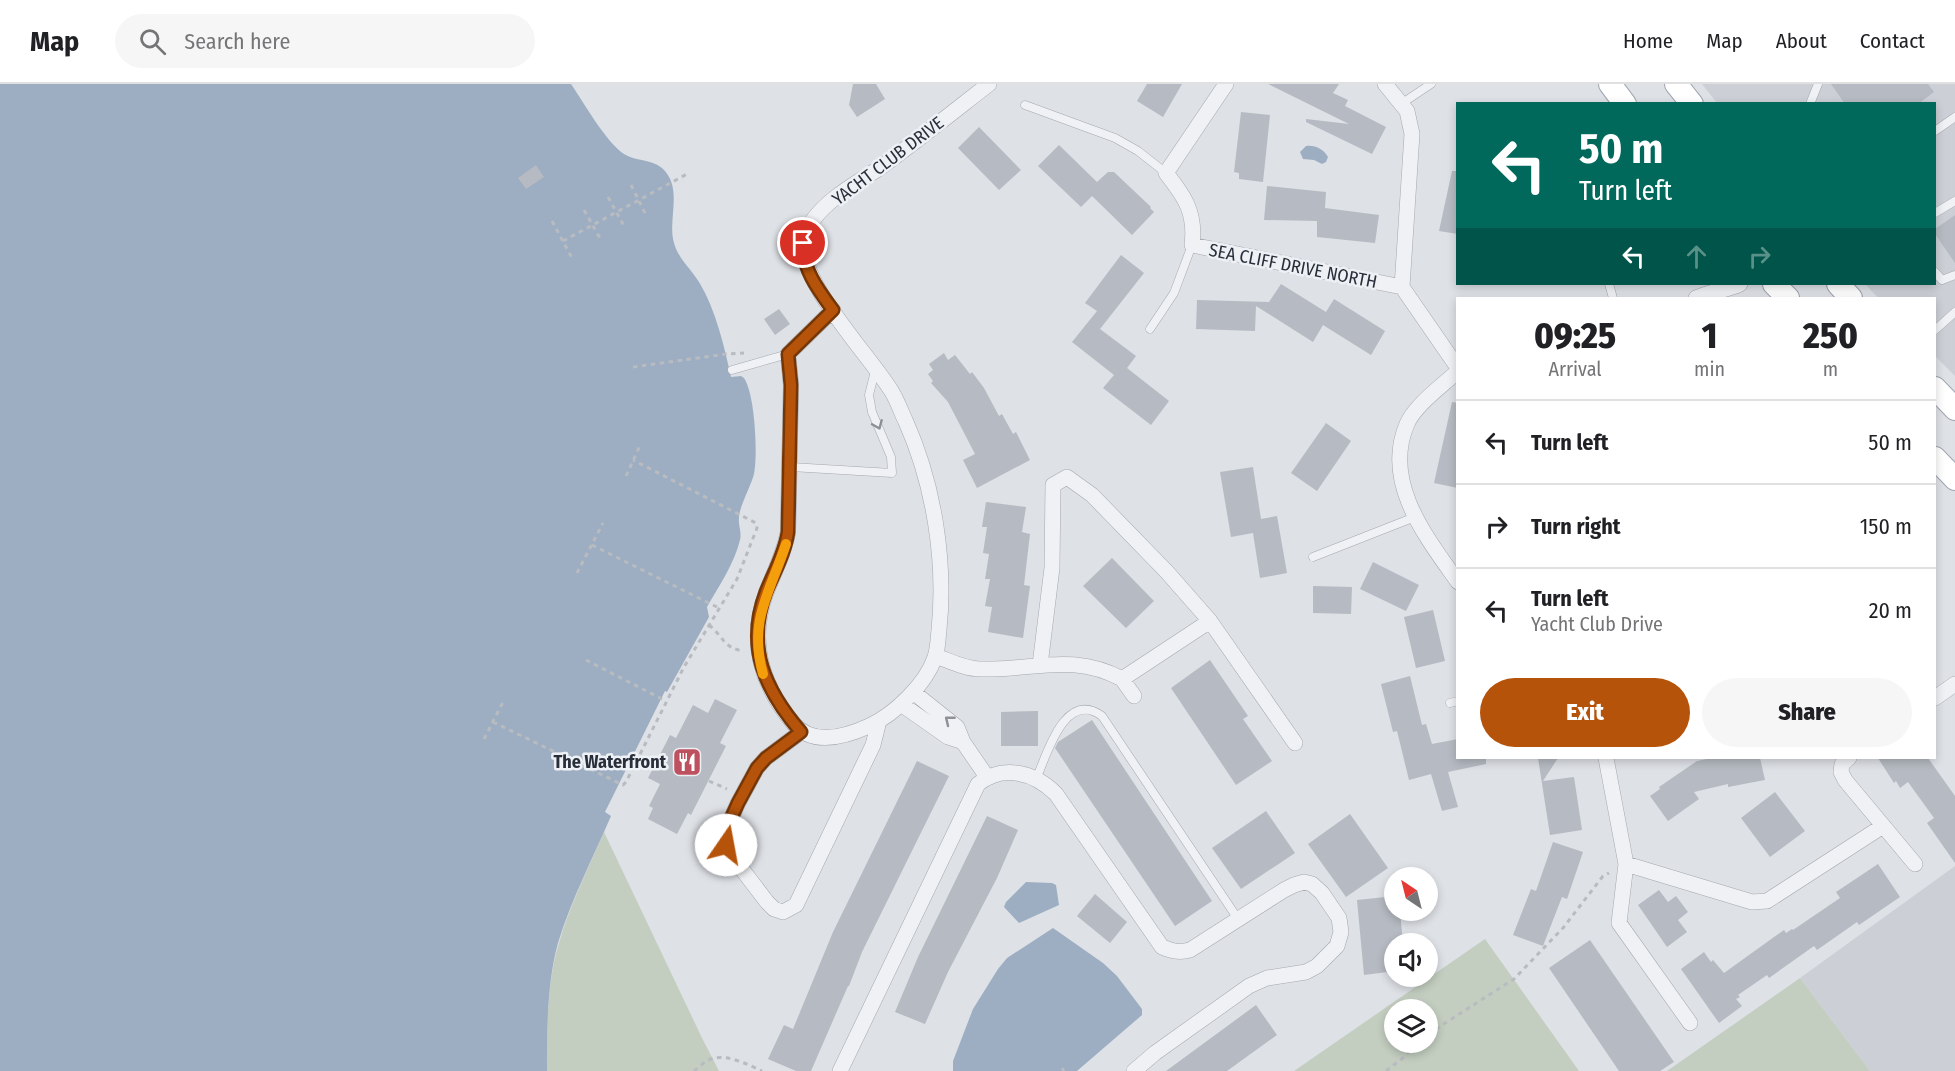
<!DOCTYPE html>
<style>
body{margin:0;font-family:"Fira Sans Condensed",sans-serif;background:#f6f6f6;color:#202124;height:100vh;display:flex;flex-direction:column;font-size:22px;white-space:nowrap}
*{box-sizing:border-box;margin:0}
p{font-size:20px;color:#757577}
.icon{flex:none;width:33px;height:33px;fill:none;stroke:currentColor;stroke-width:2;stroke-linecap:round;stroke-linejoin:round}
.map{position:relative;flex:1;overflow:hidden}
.details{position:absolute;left:1456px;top:213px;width:480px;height:462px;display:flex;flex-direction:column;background:#fff;border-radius:0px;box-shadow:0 3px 9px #0003}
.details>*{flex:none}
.hud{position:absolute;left:1456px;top:18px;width:480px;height:183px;border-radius:0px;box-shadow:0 3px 9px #0003;background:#00695c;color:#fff;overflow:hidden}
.needle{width:39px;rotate:325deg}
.fabs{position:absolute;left:1384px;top:783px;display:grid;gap:12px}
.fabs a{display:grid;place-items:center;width:54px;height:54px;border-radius:50%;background:#fff;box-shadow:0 3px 9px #0003;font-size:30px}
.pin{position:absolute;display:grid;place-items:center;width:51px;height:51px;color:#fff;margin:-26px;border:3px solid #fff;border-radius:50%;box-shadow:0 2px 6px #0007}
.me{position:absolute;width:66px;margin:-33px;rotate:12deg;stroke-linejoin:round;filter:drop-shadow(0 0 4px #0008)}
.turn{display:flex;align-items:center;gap:21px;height:126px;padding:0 24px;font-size:27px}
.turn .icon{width:78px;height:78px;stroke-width:2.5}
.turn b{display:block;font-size:42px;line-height:51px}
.lanes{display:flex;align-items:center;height:57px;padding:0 24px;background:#0003;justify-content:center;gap:30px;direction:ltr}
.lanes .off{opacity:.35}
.eta{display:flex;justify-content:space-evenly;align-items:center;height:102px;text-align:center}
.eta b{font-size:36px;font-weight:800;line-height:42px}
.primary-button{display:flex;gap:12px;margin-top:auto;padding:12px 24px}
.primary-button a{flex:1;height:69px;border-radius:36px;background:#b45309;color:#fff;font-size:24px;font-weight:800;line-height:69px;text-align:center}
.primary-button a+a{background:#f6f6f6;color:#202124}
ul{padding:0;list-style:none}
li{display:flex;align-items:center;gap:18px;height:84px;padding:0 24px;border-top:2px solid #e0e0e0}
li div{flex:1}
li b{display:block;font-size:22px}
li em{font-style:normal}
header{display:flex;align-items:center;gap:36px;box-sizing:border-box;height:84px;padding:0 30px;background:#fff;border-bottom:2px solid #e0e0e0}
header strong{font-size:28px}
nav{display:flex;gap:33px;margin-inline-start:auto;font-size:21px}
.search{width:420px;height:54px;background:#f6f6f6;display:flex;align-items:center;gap:15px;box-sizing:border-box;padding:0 21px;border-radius:33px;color:#757577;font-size:22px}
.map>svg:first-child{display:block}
.built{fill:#ccd0d6}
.green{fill:#c3cec0;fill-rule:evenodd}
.water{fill:#9daec2}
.building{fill:#b6bac2}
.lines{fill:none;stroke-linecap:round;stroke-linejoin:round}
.service-casing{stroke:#a4a8af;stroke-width:9}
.minor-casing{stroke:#a4a8af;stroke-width:16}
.primary-casing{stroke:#9fa5b0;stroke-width:24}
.path{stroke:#b8bbc0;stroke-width:3;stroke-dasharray:4.5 4.5;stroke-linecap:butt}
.service{stroke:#f0f1f4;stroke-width:8}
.minor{stroke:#f0f1f4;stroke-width:15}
.primary{stroke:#fff;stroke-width:22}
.oneway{stroke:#8c9097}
.route-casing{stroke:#753606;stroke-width:15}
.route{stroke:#b45309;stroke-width:10}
.slow{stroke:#f59e0b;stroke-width:10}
.labels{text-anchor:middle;stroke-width:5;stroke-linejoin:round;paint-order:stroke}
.street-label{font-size:18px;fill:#292f3a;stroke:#edf0f4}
.poi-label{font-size:18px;font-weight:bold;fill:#292f3a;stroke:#edf0f4;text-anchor:end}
</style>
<header>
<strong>Map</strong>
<div class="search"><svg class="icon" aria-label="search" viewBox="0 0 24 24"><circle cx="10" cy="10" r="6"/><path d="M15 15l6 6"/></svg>Search here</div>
<nav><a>Home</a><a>Map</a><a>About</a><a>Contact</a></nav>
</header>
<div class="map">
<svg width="1955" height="987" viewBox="0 0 1955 987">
<rect width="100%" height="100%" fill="#dee1e6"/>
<path class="built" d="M 1702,0 L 1955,0 L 1955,292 L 1935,272 L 1935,214 L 1878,214 L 1865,200 L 1935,200 L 1935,20 L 1717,19 Z
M 1955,782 L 1955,987 L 1870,987 L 1800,894 Z"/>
<path class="green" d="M 604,748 L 703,956 L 719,987 L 547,987 C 547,948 547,896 559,859 C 570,821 588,785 604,748 Z
M 1485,855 L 1579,987 L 1294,987 ZM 1395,926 L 1428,926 L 1428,958 L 1395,958 Z
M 1800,894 L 1870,987 L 1667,987 Z"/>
<path class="water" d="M 0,0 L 571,0 C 584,19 606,58 624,70 C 635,77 651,75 662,84 C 684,104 667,135 674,159 C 678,174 691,185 699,198 C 716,226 724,262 731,293 L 741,292 L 744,294 C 755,310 758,370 754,390 C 751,402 739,423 739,434 C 738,441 742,448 740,456 C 734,480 719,502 707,523 L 709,533 L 667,608 L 665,607 L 605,728 L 611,732 C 593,774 571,816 558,859 C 547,898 547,947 547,987 L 0,987 Z
M 1306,62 C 1316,61 1323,65 1328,73 L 1326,78 L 1322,80 L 1314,76 L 1303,75 L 1300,68 Z
M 1026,798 L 1052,799 L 1056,801 L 1059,821 L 1019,839 L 1004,823 L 1006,818 Z
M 1053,844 L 1103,879 L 1117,892 L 1142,925 L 1142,931 L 1077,987 L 953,987 L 953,977 L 973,925 L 998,885 L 1007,874 Z"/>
<path class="building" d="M 853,0 L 876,0 L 885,15 L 857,33 L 849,21 Z
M 1147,0 L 1182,0 L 1163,33 L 1137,17 Z
M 1268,0 L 1339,0 L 1333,9 L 1348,16 L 1345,22 L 1386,43 L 1372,70 L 1306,38 L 1306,35 L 1349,40 Z
M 1831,0 L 1928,0 L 1934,8 L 1918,20 L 1845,20 Z
M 1241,28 L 1270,31 L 1263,98 L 1239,95 L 1239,89 L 1234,88 Z
M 979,43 L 1021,86 L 999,106 L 958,64 Z
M 1059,61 L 1097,98 L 1108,88 L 1114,88 L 1151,123 L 1150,124 L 1154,128 L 1132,151 L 1092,112 L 1081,123 L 1038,82 Z
M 536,81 L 544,93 L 526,105 L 518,94 Z
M 1452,87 L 1458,87 L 1458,150 L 1439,147 Z
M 1267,102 L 1326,108 L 1325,124 L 1379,131 L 1375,159 L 1317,153 L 1317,137 L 1264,136 Z
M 1955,131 L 1955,179 L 1935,150 L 1935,145 Z
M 1121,171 L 1144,189 L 1100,245 L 1136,272 L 1127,284 L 1169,317 L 1151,341 L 1103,304 L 1114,291 L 1072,258 L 1097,227 L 1085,219 Z
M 1281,200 L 1326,228 L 1334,215 L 1385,247 L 1371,271 L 1323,241 L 1313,258 L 1256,222 L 1255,247 L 1196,245 L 1197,216 L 1269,218 Z
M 779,225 L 790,240 L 775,251 L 764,235 Z
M 944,269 L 948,276 L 955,271 L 970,290 L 972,288 L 984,304 L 999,332 L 1002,330 L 1013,350 L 1016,348 L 1030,376 L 977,404 L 963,376 L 975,370 L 948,318 L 931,299 L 933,297 L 928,290 L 933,286 L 929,280 Z
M 1452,318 L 1458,319 L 1458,404 L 1434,399 Z
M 1326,339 L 1351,357 L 1317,407 L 1291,389 Z
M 1253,383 L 1261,435 L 1277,432 L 1287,489 L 1260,494 L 1253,449 L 1231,453 L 1220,388 Z
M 986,418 L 1026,423 L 1022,448 L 1030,450 L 1024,501 L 1030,502 L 1023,554 L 988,548 L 992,523 L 985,522 L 990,495 L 985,495 L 989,470 L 983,469 L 987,443 L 982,443 Z
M 1112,474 L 1154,517 L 1126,544 L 1083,502 Z
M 1373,478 L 1419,501 L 1406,527 L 1360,505 Z
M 1313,502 L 1352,503 L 1351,530 L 1313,529 Z
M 1433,526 L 1445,577 L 1416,584 L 1404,533 Z
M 1210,576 L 1248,632 L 1243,635 L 1272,677 L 1236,701 L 1171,604 Z
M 1410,592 L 1422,641 L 1426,640 L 1432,660 L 1458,655 L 1458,674 L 1486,674 L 1486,680 L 1448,688 L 1458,723 L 1442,727 L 1431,690 L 1409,696 L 1397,647 L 1393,648 L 1381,600 Z
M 715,615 L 737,626 L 720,659 L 726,662 L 691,731 L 688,729 L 677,750 L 648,735 L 653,724 L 649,722 L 660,700 L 648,694 L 670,651 L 676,654 L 693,621 L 708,629 Z
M 1038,627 L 1038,662 L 1001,662 L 1001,628 Z
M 1092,636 L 1212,817 L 1175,842 L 1055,664 L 1058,658 Z
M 1538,674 L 1558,674 L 1543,697 L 1574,693 L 1582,746 L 1550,751 Z
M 1712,674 L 1760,674 L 1765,696 L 1728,703 L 1728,700 L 1694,708 L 1699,715 L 1668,737 L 1650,712 L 1660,705 L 1659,703 L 1697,677 Z
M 1878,674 L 1928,674 L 1955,712 L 1955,779 L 1927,739 L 1934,734 L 1908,698 L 1900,704 L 1896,697 L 1894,699 Z
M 917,677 L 949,692 L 862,868 L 849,902 L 848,902 L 811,987 L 796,987 L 768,975 L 784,941 L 793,945 L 833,848 Z
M 1775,708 L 1805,747 L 1770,773 L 1741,734 Z
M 1266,727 L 1295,769 L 1241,805 L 1212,764 Z
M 1350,730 L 1388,784 L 1346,813 L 1308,760 Z
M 987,732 L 1018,746 L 997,794 L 948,888 L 925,940 L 895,928 L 918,873 Z
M 1553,758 L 1583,768 L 1567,815 L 1562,813 L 1543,862 L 1513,851 L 1531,805 L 1536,807 Z
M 1878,780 L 1900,813 L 1859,841 L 1857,838 L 1817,866 L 1814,862 L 1769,894 L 1767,891 L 1738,911 L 1740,913 L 1736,915 L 1742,922 L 1719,939 L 1681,885 L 1704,868 L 1711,878 L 1713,876 L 1724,889 L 1784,846 L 1786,849 L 1792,845 L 1793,846 L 1840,814 L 1836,808 Z
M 1659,806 L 1668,818 L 1676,812 L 1688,828 L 1678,836 L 1687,848 L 1667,863 L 1638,821 Z
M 1095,810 L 1127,838 L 1110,859 L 1077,832 Z
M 1395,812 L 1395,826 L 1400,826 L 1403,860 L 1395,860 L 1395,887 L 1364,891 L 1357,816 Z
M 1590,856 L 1674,978 L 1660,987 L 1619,987 L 1549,884 Z
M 1256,921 L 1277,951 L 1227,987 L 1166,987 Z"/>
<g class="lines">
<g class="service-casing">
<path id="service" d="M 1401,20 L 1431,0
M 1810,20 L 1818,0
M 1025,21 L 1115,54 L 1138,67 L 1166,89
M 1935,47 L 1955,33
M 1935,129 L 1955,117
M 1935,188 L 1942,196 L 1955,191
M 1609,200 L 1613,214
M 1150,245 L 1174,209 L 1192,161
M 1935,246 L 1955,228
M 732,286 L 788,270
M 791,383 L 892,389 L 891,373 L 872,328 L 869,311 L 875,287
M 1313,473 L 1415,433
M 1450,619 L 1458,617
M 1037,693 C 1047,670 1065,605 1102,632 L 1238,835"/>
</g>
<g class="minor-casing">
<path id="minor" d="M 1226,0 L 1166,89 C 1185,113 1196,129 1192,161 L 1402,203
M 1385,0 L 1407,27 L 1412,50 L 1402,203 L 1458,284
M 1696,214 C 1710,207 1726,207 1740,200
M 833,226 L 788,270 L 791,301 L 788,448 C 784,470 774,488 766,509 C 748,558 761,601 794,640 C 813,662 845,653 869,642 C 895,630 926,600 935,573 C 938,565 938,554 939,546 C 946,477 934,401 906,338 C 901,328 898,318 892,308 C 871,273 796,196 804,156 C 807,139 822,124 836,113 C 850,102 866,93 881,83 C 918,56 953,28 989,0
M 1458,287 C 1443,301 1415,321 1407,340 C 1382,398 1426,453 1458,498
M 936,572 C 950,577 965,585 980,585 C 1032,587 1072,568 1122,595 L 1210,537
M 1040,581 L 1052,484 L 1053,401 L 1067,393 L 1092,411 L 1167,488 L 1210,537 L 1295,659
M 1122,595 L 1134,612
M 1935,614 L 1955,600
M 901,620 L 948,653 L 963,658 L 957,643 L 913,608
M 801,648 L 766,674 L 757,684 L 738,719 L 725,748 L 726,761 L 731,771 L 767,818 L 774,825 L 783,828 L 796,821 L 873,661 L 879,637
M 963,658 L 987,693
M 1606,674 L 1626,780 L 1619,839 L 1690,939
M 1849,674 L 1842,680 L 1841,688 L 1845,696 L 1915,780
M 1626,780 L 1752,818 L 1767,817 L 1883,742
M 840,987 L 978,700 C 1003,680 1034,688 1056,710 L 1162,863 C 1172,867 1179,869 1190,866 L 1284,806 L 1294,801 L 1304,798 L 1312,800 L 1322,809 L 1339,834 L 1341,848 L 1337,862 L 1317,882 L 1306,888 L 1267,894 L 1249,902 L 1155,969 L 1134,987"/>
</g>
<g class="primary-casing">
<path id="primary" d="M 1610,0 L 1625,20
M 1676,0 L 1692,20
M 1774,200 L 1788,214
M 1838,200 L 1851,214
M 1935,304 L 1955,325
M 1935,374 L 1955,395"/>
</g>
<path class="path" d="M 631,101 L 647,133
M 608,113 L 624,142
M 584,126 L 601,156
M 552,137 L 573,176
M 563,157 L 687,90
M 633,283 L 726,270 L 744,269
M 626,392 L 641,359
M 592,461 L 719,524
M 577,489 L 603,439
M 709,541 C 724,553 723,564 744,567
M 586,576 L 666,617
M 493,638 L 623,701 L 626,698 L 684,583 L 737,495 L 757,444 L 756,439 L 633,376
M 484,655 L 503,618
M 709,697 L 727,705
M 1428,950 L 1514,895 L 1563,844 L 1603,792 L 1609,789
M 1062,984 L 1064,987
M 694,987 C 700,982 707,975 715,974 C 729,971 749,981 762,987
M 1386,987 L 1403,974 L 1417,958"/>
<use href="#service" class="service"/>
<use href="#minor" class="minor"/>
<use href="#primary" class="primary"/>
</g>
<defs><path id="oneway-chevron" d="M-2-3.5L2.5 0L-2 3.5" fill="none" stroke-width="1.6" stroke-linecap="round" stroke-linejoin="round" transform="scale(1.5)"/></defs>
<g class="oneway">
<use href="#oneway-chevron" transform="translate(878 341) rotate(67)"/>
<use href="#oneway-chevron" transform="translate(949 636) rotate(-141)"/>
</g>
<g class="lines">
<g class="route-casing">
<path id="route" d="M 726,761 L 725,748 L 738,719 L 757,684 L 766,674 L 801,648 C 765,606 745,563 766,508 C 774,488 785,469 788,448 L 791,301 L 788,270 L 833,226 C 819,207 802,185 803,159"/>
</g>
<use href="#route" class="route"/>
<path class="slow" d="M 763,590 C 748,536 770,509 786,460"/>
</g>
<defs>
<g id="restaurant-square" transform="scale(1.5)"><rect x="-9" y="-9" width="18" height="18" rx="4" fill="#bd515f" stroke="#edf0f4"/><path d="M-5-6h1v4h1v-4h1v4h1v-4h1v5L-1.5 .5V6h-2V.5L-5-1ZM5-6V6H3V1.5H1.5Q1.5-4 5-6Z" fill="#fff"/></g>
</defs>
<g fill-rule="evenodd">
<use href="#restaurant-square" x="687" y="678"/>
</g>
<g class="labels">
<g class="street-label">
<text transform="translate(888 77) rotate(-37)" y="6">YACHT CLUB DRIVE</text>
<text transform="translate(1293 182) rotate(11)" y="6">SEA CLIFF DRIVE NORTH</text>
</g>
<g class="poi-label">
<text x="666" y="684">The Waterfront</text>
</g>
</g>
</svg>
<div class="fabs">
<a><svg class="needle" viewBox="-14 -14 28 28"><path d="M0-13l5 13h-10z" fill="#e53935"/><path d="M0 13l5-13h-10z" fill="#757577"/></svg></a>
<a><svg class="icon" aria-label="sound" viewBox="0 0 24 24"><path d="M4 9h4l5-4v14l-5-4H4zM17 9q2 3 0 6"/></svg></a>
<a><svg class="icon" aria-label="layers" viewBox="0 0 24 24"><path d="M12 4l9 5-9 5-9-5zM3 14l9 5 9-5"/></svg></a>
</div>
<div class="pin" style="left:803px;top:159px;background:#d93025"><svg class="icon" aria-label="arrive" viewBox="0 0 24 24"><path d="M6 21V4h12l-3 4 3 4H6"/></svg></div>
<svg class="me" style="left:726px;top:761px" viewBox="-20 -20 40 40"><circle r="19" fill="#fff"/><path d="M0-13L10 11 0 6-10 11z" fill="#b45309"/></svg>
<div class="hud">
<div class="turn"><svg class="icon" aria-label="left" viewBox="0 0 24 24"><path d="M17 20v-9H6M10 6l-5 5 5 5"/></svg><div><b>50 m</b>Turn left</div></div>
<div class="lanes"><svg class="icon" aria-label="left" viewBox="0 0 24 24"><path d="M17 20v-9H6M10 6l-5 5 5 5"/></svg><svg class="icon off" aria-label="ahead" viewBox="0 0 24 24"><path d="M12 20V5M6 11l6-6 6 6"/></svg><svg class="icon off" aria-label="right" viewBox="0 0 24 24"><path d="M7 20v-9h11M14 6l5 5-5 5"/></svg></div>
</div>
<section class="details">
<div class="eta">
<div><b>09:25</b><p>Arrival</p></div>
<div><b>1</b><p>min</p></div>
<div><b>250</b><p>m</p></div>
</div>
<ul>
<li><svg class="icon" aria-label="left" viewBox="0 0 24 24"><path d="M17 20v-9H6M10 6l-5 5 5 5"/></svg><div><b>Turn left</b></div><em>50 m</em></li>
<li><svg class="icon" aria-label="right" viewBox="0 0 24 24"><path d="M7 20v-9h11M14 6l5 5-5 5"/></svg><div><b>Turn right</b></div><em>150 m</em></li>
<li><svg class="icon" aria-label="left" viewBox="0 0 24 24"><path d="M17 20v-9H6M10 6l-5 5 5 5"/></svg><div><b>Turn left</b><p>Yacht Club Drive</p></div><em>20 m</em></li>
</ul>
<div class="primary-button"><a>Exit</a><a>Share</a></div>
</section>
</div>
